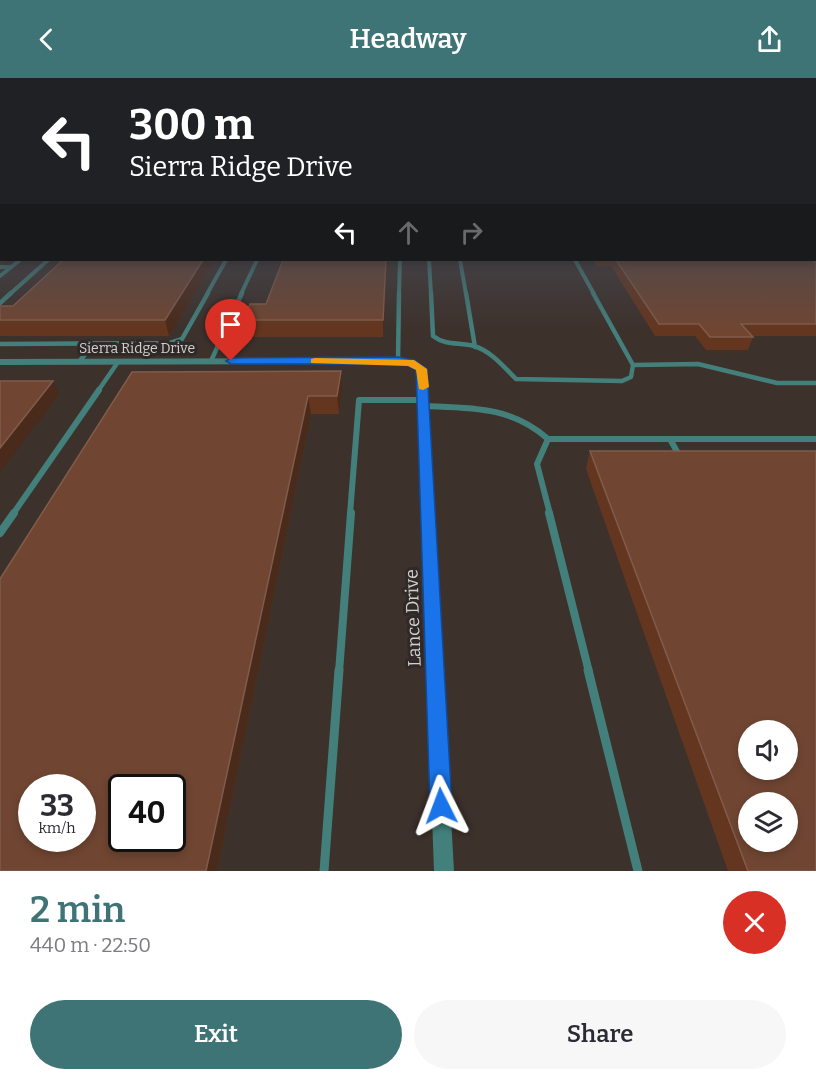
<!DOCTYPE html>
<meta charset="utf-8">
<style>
body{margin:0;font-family:Bitter,serif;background:#f7f7f7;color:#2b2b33;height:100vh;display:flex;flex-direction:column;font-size:22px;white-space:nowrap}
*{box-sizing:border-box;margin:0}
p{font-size:20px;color:#7c7c81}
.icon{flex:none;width:33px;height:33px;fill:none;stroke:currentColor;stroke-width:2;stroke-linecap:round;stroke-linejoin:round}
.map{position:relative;height:793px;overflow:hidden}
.drawer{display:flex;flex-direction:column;background:#fff;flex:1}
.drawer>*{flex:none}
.guide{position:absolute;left:0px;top:0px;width:816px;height:183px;box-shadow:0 3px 9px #0003;background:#202124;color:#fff;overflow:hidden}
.fabs{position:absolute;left:738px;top:642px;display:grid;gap:12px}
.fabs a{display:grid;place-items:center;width:60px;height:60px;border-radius:50%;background:#fff;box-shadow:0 3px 9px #0003;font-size:30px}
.speed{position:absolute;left:18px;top:696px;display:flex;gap:12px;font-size:30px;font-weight:700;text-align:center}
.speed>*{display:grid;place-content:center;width:78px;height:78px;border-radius:50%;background:#fff;box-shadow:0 3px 9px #0003;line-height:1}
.speed small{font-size:15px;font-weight:400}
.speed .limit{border:3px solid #111;border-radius:9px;background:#fff;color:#111}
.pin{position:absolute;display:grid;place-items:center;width:51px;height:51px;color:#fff;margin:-62px -26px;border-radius:50% 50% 50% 0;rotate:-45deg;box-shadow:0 0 6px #0007}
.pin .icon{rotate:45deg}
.me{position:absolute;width:66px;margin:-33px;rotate:357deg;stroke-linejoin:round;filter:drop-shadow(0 0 4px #0008)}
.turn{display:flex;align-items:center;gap:21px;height:126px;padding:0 30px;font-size:27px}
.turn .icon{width:78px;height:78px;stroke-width:2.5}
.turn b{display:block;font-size:42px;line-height:51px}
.lanes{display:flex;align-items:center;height:57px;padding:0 30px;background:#0003;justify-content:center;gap:30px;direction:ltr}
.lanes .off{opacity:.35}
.round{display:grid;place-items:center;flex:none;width:63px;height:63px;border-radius:32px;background:#f7f7f7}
.headline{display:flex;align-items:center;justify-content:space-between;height:102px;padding:0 30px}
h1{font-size:36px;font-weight:600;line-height:45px;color:#3e7475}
.cta{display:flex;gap:12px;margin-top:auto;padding:12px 30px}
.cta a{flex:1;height:69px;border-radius:36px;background:#3e7475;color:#fff;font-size:24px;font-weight:600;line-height:69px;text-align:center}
.cta a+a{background:#f7f7f7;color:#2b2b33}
header{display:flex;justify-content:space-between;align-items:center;height:78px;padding:0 30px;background:#3e7475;color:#fff;font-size:27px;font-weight:600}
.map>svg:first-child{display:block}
.built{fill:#3d312c;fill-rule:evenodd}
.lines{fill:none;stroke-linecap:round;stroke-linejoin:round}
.service-far4{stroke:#43807b;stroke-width:4}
.service-far3{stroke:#43807b;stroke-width:4.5}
.service-far2{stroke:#43807b;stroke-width:6}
.service-far1{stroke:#43807b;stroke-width:8}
.service{stroke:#43807b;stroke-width:9}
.tertiary{fill:#43807b;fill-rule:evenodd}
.wall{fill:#64361f}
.shaded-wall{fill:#4a2a1a}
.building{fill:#704632;stroke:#805c4b;stroke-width:1.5;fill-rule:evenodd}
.route{fill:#1a73e8;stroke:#114b97;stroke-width:1.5}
.slow{fill:#f59e0b}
.labels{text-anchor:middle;stroke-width:6;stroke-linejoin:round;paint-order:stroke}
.far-street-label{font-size:14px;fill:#d4d0cf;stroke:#2f2927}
.near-street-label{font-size:18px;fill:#d4d0cf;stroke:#2f2927}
</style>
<header><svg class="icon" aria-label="back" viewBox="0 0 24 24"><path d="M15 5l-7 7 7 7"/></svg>Headway<svg class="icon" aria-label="share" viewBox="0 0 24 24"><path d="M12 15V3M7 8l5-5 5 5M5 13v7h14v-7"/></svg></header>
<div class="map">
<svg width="816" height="793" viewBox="0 0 816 793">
<rect width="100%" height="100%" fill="#2f2927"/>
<path class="built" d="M 0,140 L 2,182 L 814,182 L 815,170 L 816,171 L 816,793 L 0,793 ZM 748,652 L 788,652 L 788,692 L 748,692 ZM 32,710 L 82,710 L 82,760 L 32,760 ZM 122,710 L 172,710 L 172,760 L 122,760 ZM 748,724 L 788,724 L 788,764 L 748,764 Z"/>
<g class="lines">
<path class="service-far4" d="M 429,182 L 431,216
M 460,182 L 466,216
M 575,182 L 594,216
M 0,189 L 10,189
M 0,198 L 20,182
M 10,216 L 48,182
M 207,216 L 226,182
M 241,216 L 257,182
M 399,216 L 400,182"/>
<path class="service-far3" d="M 431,215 L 433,258 C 446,268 459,264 474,268 C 491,273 504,289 516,301 L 622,303 L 631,299 L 633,287
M 466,215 L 475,269
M 593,215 L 633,287 L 698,286 L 777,305 L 816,305
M 0,225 L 11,215
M 0,266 L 170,265 L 182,261 L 208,215
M 211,283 L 242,215
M 398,283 L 399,215
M 79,284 L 93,266
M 98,313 L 118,284"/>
<path class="service-far2" d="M 424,328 C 471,330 511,328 548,361 L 816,361
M 548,361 L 537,386 L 550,436
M 670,361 L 680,379
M 13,436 L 99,312
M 350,436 L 359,322 L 423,322"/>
<path class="service-far1" d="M 549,435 L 589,594
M 0,455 L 14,435
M 339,594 L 351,435"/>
<path class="service" d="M 588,592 L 638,793
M 324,793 L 339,592"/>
<path class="tertiary" d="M 398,280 L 413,282 L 426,291 L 454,793 L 434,793 L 416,292 L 408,287 L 398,286 L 0,287 L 0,281 Z"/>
</g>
<path class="wall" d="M 63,182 L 215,182 L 169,258 L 0,258 L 0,228 L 13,228 Z
M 388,182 L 383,259 L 246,259 L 244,242 L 266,226 Z
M 593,182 L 812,182 L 816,184 L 816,258 L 752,258 L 753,259 L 748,272 L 706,272 L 695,258 L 655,258 L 611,188 L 597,189 Z
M 132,294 L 342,311 L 339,336 L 311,336 L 217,793 L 0,793 Z
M 590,373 L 816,793 L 728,793 L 586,391 Z"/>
<path class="shaded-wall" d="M 0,174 L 2,174 L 2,182 L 12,182 L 7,185 L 0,186 Z
M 203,182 L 215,182 L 169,258 L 165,242 Z
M 386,182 L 388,182 L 383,259 L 383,242 Z
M 341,293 L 342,311 L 339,336 L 337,318 Z
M 53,303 L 59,316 L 0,394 L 0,370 Z
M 308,318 L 311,336 L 217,793 L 206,793 Z"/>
<path class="building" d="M 0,140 L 2,140 L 2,174 L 0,174 Z
M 63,182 L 203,182 L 165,242 L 0,242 L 0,228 L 13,228 Z
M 283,182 L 386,182 L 383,242 L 244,242 L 250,226 L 266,226 Z
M 616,182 L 812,182 L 816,184 L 816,246 L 741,246 L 753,259 L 710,259 L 699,246 L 659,246 Z
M 341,293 L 337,318 L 308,318 L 206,793 L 0,793 L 0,501 L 132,294 ZM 32,710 L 82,710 L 82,760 L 32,760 ZM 122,710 L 172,710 L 172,760 L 122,760 Z
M 0,303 L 53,303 L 0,370 Z
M 590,373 L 816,373 L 816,793 L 748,793 ZM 748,652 L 788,652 L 788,692 L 748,692 ZM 748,724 L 788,724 L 788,764 L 748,764 Z"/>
<linearGradient id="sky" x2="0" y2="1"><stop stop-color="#1a1715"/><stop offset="0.56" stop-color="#474952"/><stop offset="1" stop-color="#474952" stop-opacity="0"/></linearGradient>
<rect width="816" height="251" fill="url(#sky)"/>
<path class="route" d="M 398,279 L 414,282 L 427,291 L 452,728 L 449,736 L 441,739 L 433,736 L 430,728 L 416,292 L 407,287 L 398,286 L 231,286 L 226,283 L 231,280 Z"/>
<path class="slow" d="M 315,280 L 414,282 L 427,291 L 429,309 L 423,312 L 419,311 L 416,292 L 408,288 L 311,285 L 311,281 Z"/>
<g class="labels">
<g class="far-street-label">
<text x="137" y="275">Sierra Ridge Drive</text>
</g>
<g class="near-street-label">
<text transform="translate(413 540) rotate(-92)" y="6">Lance Drive</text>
</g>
</g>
</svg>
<div class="fabs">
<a><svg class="icon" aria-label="sound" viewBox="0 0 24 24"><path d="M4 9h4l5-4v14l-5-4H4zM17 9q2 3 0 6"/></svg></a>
<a><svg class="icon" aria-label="layers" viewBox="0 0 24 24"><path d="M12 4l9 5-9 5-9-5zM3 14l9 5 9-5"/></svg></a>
</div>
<div class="speed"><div>33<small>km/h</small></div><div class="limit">40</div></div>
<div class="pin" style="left:231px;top:283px;background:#d93025"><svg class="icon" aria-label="arrive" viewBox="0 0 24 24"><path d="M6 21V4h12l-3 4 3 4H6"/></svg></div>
<svg class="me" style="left:441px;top:728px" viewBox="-20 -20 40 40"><path d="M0-17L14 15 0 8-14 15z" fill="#1a73e8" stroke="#fff" stroke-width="4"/></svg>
<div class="guide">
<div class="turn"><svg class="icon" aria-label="left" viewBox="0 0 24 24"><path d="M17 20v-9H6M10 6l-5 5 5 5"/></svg><div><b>300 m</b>Sierra Ridge Drive</div></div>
<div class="lanes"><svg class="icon" aria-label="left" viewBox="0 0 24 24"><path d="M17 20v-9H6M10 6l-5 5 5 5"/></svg><svg class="icon off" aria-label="ahead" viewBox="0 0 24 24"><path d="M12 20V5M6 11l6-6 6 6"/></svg><svg class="icon off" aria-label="right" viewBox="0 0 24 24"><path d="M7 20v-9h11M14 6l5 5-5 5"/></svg></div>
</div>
</div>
<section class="drawer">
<div class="headline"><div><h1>2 min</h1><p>440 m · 22:50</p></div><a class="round" style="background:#d93025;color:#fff"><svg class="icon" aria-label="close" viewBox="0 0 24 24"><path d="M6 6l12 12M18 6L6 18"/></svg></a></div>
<div class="cta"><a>Exit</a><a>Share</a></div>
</section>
